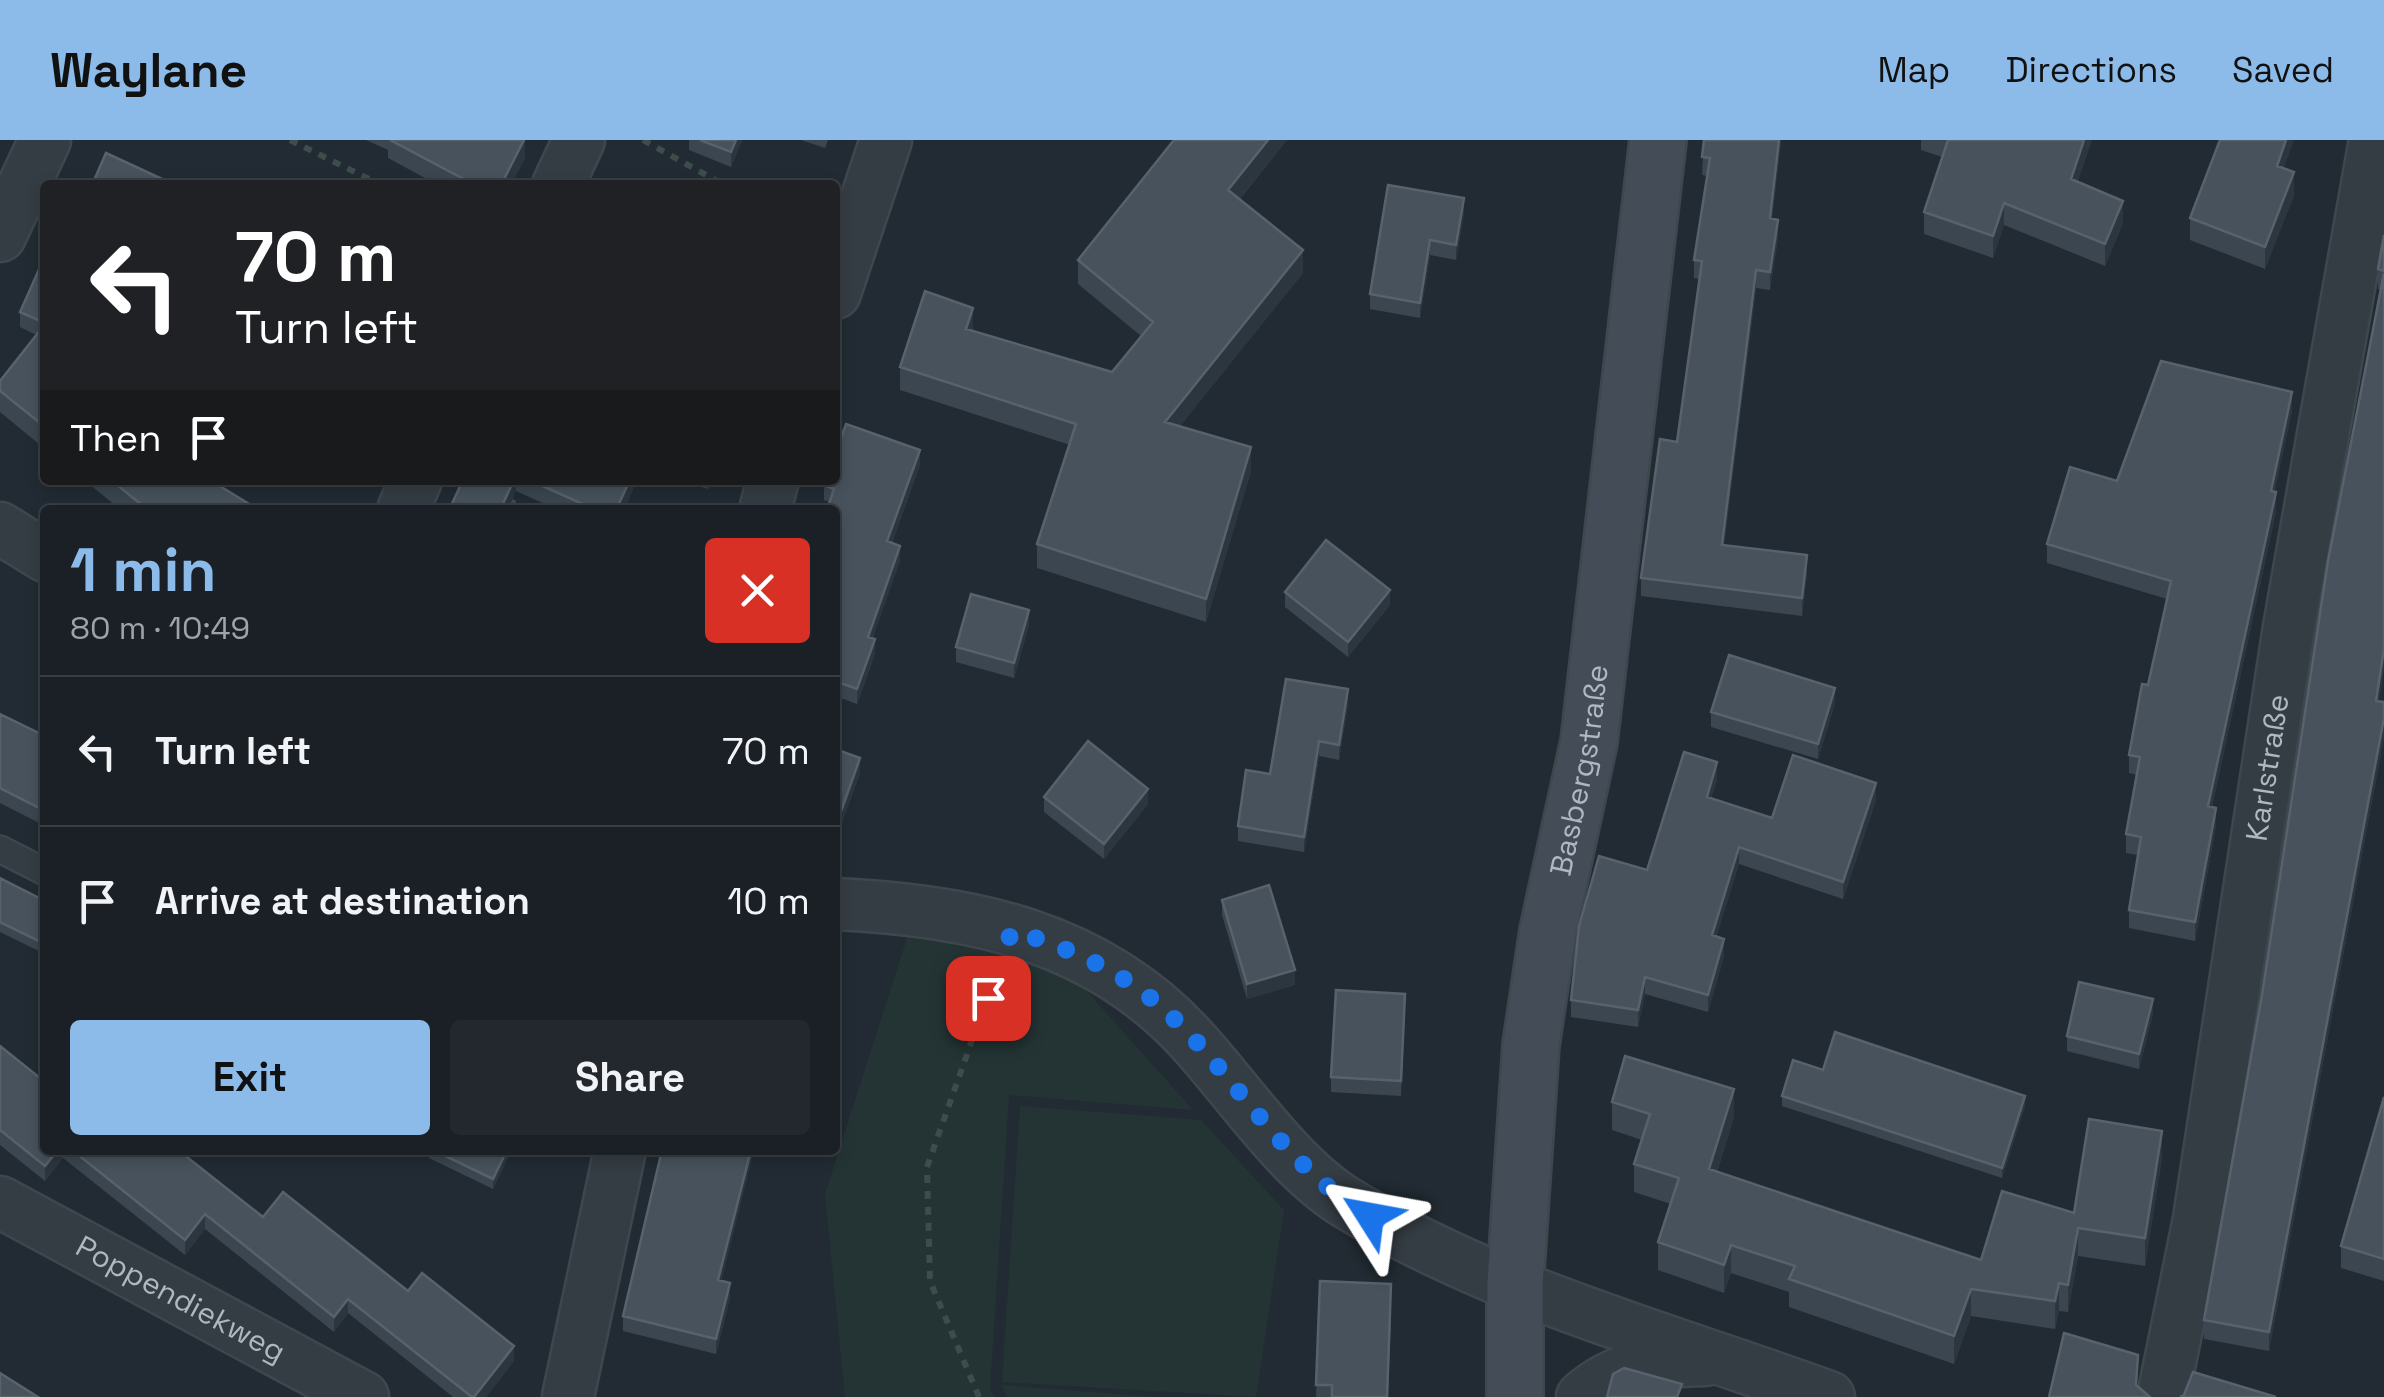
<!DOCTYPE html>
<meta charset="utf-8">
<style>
body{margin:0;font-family:"Space Grotesk",sans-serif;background:#23282e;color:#f1f3f6;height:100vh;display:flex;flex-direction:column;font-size:38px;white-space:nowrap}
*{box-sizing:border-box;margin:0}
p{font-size:32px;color:#9fa3a7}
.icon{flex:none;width:55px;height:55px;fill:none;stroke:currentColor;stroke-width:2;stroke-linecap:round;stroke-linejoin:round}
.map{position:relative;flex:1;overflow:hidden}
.drawer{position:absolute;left:40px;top:365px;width:800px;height:650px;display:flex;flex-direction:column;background:#1a2026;border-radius:10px;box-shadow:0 5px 15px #0003,0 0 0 2px #383e43}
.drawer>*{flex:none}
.banner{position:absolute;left:40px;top:40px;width:800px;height:305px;border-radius:10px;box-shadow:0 5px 15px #0003,0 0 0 2px #383e43;background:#202124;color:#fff;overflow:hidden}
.pin{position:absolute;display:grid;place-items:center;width:85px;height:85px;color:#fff;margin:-42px;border-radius:20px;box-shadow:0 5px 15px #0006}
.me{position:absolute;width:110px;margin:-55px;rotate:304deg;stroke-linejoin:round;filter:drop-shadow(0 0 8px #0008)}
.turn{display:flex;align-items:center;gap:35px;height:210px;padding:0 30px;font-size:45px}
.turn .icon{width:130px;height:130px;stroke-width:2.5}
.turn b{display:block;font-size:70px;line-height:85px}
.then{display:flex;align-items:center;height:95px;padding:0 30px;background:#0003;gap:20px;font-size:38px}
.round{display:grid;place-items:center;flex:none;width:105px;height:105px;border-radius:10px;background:#23282e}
.headline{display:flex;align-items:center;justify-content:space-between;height:170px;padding:0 30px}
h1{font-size:60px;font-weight:700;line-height:75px;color:#8cbbe9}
.cta{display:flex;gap:20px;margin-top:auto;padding:20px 30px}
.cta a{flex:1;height:115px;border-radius:10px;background:#8cbbe9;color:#111;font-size:40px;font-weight:700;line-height:115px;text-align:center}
.cta a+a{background:#23282e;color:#f1f3f6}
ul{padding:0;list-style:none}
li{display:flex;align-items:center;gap:30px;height:150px;padding:0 30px;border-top:2px solid #383e43}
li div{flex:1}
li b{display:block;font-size:38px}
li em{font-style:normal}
header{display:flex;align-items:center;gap:60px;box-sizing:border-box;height:140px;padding:0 50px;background:#8cbbe9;color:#111}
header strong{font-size:48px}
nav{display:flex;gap:55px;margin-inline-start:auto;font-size:35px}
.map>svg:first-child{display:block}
.green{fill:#243434}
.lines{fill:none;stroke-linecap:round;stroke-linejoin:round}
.service-casing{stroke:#3e464e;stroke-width:30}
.minor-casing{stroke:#3e464e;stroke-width:55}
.secondary-casing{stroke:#3e464e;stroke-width:60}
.path{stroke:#3c4d4c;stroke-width:6;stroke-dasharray:8 8;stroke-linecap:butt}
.service{stroke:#353d44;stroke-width:25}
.minor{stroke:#353d44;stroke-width:50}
.secondary{stroke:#444d57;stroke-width:55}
.wall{fill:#3b4650}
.shaded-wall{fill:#2c363f}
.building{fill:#47525c;stroke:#58626c;stroke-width:2.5}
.route{stroke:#1a73e8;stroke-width:18;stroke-dasharray:0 32.4}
.labels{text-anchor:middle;stroke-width:10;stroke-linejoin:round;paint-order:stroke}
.street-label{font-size:30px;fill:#afb8c1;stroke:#1b2229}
</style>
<header>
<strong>Waylane</strong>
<nav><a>Map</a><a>Directions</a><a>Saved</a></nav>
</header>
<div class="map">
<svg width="2384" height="1257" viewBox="0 0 2384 1257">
<rect width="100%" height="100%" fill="#222b33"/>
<path class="green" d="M 908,795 L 1067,829 L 1193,970 L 1009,955 L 990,1248 L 994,1257 L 845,1257 L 825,1054 Z
M 1020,966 L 1201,980 L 1284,1070 L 1256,1257 L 1002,1242 Z
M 1001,1245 L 1155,1257 L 1007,1257 Z"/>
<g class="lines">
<g class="service-casing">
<path id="service" d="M 0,709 L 45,732"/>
</g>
<g class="minor-casing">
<g id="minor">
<path d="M 558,45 L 579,0"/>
<path d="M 0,96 L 45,0"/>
<path d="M 835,153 L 886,0"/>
<path d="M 403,370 L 416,340"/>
<path d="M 765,370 L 773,340"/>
<path d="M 0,388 L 45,416"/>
<path d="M 835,764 C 970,770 1097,796 1191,899 C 1238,950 1287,1026 1347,1063 C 1495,1153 1667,1198 1829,1257"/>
<path id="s1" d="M 0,1062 L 363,1257"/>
<path d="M 568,1257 L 620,1010"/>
<path d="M 1582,1257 C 1618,1225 1659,1221 1705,1220"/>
<path id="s2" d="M 2163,1257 L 2199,1079 L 2289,487 L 2375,0"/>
</g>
</g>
<g class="secondary-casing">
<g id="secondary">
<path id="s3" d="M 1515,1257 L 1515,1144 L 1531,905 L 1548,791 L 1589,602 L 1658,0"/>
</g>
</g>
<path class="path" d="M 290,0 L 381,45
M 643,0 L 724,45
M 508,360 L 527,370
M 979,1257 L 930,1141 L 927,1027 L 997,830"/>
<use href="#service" class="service"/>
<use href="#minor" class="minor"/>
<use href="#secondary" class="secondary"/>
</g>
<path class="wall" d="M 366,0 L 525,0 L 525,18 L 511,45 L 438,45 L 388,18 L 388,10 Z
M 689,0 L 742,0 L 731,27 L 689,10 Z
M 801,0 L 828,0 L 825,8 Z
M 1174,0 L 1287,0 L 1240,59 L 1303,133 L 1180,286 L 1251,331 L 1206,482 L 1037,428 L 1037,404 L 1070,305 L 900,250 L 900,227 L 973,191 L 1112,232 L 1141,196 L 1078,144 L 1078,120 Z
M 1704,0 L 1781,0 L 1772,79 L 1778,98 L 1770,150 L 1756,148 L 1724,405 L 1807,433 L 1802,476 L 1641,456 L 1641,438 L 1677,302 L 1700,139 L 1694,138 L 1694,120 L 1707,36 L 1702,35 Z
M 1921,0 L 2092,0 L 2077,42 L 2123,83 L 2105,126 L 2004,85 L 1993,118 L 1924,94 L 1924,72 L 1942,17 L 1921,10 Z
M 2284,28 L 2294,55 L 2265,129 L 2190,100 L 2190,78 Z
M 1388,45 L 1464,73 L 1456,120 L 1430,115 L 1420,178 L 1370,169 L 1370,154 Z
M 2384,95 L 2384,528 L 2379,561 L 2384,562 L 2384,597 L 2269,1211 L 2204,1199 L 2204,1180 L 2262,855 L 2381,149 L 2378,149 L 2378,129 Z
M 45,116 L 45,309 L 0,272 L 0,241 L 36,195 L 20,187 L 20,172 Z
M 2292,271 L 2274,352 L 2276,371 L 2212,667 L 2216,686 L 2195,801 L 2129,788 L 2129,770 L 2138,715 L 2126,713 L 2126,694 L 2137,635 L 2129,633 L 2129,615 L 2148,545 L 2167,459 L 2047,423 L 2047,404 L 2117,341 Z
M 920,325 L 892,403 L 900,421 L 872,498 L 875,514 L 857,564 L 835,556 L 835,370 L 830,362 L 824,360 L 824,345 Z
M 84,340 L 217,340 L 217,344 L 259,370 L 121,370 Z
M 463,340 L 636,340 L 636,342 L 624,370 L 558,370 L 516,351 Z
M 679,340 L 711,340 L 708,349 Z
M 1285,452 L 1390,465 L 1348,517 L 1285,467 Z
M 1029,485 L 1014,538 L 956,522 L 956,507 Z
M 1835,563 L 1818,619 L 1711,587 L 1711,572 Z
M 1348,564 L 1339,620 L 1319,616 L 1304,712 L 1238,701 L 1238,686 L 1270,634 Z
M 0,574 L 45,596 L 45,686 L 0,663 Z
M 835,609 L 860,633 L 838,694 L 835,693 Z
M 1717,639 L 1711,659 L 1772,678 L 1876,660 L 1843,759 L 1739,724 L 1716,797 L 1724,816 L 1708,872 L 1645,854 L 1638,887 L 1571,877 L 1571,860 L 1647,730 Z
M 1044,657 L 1148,664 L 1104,719 L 1044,672 Z
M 0,738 L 45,761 L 45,814 L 0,792 Z
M 1222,760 L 1295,845 L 1247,859 L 1222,775 Z
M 1405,869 L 1401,956 L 1331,952 L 1331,937 Z
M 2153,874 L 2139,929 L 2067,911 L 2067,896 Z
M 0,906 L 45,1010 L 178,1010 L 263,1077 L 408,1151 L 514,1221 L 486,1257 L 453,1257 L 348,1173 L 334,1192 L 205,1089 L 185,1115 L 63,1018 L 45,1041 L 0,1005 Z
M 1823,930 L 2025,966 L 2002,1038 L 1782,966 L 1782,956 Z
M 2384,957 L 2384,1141 L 2341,1128 L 2341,1106 Z
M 1612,962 L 1734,977 L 1717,1032 L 1981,1120 L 2074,1073 L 2162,1018 L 2145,1126 L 2078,1116 L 2068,1172 L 2059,1171 L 2055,1189 L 1971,1176 L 1954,1224 L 1789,1167 L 1789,1152 L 1731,1133 L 1724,1153 L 1658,1130 L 1658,1102 L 1671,1064 L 1634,1052 L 1634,1024 L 1642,1000 L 1612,990 Z
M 429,1010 L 512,1010 L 493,1049 L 429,1018 Z
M 662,1010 L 754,1010 L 721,1141 L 730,1158 L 716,1214 L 623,1191 L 623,1176 Z
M 1320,1141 L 1391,1180 L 1388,1257 L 1316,1257 Z"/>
<path class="shaded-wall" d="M 525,0 L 525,18 L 511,45 L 501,45 Z
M 736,0 L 742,0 L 731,27 L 731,12 Z
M 1268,0 L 1287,0 L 1228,73 L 1228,50 Z
M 1779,0 L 1781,0 L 1770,96 L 1770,78 Z
M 2084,0 L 2092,0 L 2071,62 L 2071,39 Z
M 2286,0 L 2294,0 L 2277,48 L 2277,26 Z
M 2294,32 L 2294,55 L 2265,129 L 2265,107 Z
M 1464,58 L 1464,73 L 1456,120 L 1456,105 Z
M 2123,61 L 2123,83 L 2105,126 L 2105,104 Z
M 2004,63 L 2004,85 L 1993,118 L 1993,96 Z
M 1778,80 L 1778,98 L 1770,150 L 1770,132 Z
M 1430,100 L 1430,115 L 1420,178 L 1420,163 Z
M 1303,110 L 1303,133 L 1165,305 L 1165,282 Z
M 1756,130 L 1756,148 L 1722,423 L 1722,405 Z
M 973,168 L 973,192 L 966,189 Z
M 2292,252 L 2292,271 L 2271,370 L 2271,351 Z
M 1251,307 L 1251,331 L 1206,482 L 1206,459 Z
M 920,310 L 920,325 L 887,416 L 887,401 Z
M 514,340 L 516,340 L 516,351 L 508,370 L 500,370 Z
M 630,340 L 636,340 L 636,342 L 624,370 L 616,370 Z
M 2276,352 L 2276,371 L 2208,685 L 2208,666 Z
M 900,406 L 900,421 L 868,512 L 868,497 Z
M 1807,415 L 1807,433 L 1802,476 L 1802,458 Z
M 1390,450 L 1390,465 L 1348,517 L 1348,502 Z
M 1029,470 L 1029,485 L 1014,538 L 1014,523 Z
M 875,499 L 875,514 L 857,564 L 857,549 Z
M 2384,509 L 2384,528 L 2376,580 L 2376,561 Z
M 1835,548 L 1835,563 L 1818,619 L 1818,604 Z
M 1348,549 L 1348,564 L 1339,620 L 1339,605 Z
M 2384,578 L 2384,597 L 2269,1211 L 2269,1192 Z
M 1319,601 L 1319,616 L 1304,712 L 1304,697 Z
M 860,618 L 860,633 L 838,694 L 838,680 Z
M 1717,622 L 1717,639 L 1707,674 L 1707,657 Z
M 1876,643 L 1876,660 L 1843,759 L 1843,742 Z
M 1148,649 L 1148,664 L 1104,719 L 1104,704 Z
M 2216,668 L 2216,686 L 2195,801 L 2195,782 Z
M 1739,707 L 1739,724 L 1712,812 L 1712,795 Z
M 1724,799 L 1724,816 L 1708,872 L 1708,855 Z
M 1295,830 L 1295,845 L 1247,859 L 1247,844 Z
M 1645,837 L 1645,854 L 1638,887 L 1638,870 Z
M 2153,859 L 2153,874 L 2139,929 L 2139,914 Z
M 1734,949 L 1734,977 L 1709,1057 L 1709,1029 Z
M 2025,956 L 2025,966 L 2002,1038 L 2002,1028 Z
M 2162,991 L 2162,1018 L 2145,1126 L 2145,1098 Z
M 58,1010 L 63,1010 L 63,1018 L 45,1041 L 45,1026 Z
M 507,1010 L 512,1010 L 493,1049 L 493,1039 Z
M 751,1010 L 754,1010 L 718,1155 L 718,1140 Z
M 205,1074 L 205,1089 L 185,1115 L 185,1100 Z
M 2078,1088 L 2078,1116 L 2068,1172 L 2068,1145 Z
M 1731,1105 L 1731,1133 L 1724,1153 L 1724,1125 Z
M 730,1143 L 730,1158 L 716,1214 L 716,1199 Z
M 2059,1143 L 2059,1171 L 2055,1189 L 2055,1161 Z
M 1971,1149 L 1971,1176 L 1954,1224 L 1954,1196 Z
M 348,1159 L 348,1173 L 334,1192 L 334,1177 Z
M 514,1206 L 514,1221 L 486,1257 L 474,1257 Z"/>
<path class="building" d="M 390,0 L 524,0 L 501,45 L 475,45 Z
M 700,0 L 736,0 L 731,12 Z
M 1174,0 L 1268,0 L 1228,50 L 1303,110 L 1165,282 L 1251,307 L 1206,459 L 1037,404 L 1076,284 L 900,227 L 925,151 L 973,168 L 966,189 L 1112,232 L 1153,182 L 1078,120 Z
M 1704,0 L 1779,0 L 1770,78 L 1778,80 L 1770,132 L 1756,130 L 1722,405 L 1807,415 L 1802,458 L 1641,438 L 1660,299 L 1677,302 L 1702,121 L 1694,120 L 1710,18 L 1702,17 Z
M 1948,0 L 2084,0 L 2071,39 L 2123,61 L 2105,104 L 2004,63 L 1993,96 L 1924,72 Z
M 2220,0 L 2286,0 L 2277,26 L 2294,32 L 2265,107 L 2190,78 Z
M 106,13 L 175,45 L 92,45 Z
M 1388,45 L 1464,58 L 1456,105 L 1430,100 L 1420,163 L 1370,154 Z
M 2384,95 L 2384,131 L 2378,129 Z
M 45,116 L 45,183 L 20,172 Z
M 2384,133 L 2384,509 L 2376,561 L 2384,562 L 2384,578 L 2269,1192 L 2204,1180 L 2262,855 L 2328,421 Z
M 42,188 L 45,191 L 45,287 L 0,251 L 0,241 Z
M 2161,221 L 2292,252 L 2271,351 L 2276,352 L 2208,666 L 2216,668 L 2195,782 L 2129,770 L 2141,697 L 2126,694 L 2140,617 L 2129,615 L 2142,544 L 2148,545 L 2171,441 L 2047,404 L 2070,327 L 2117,341 Z
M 846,284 L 920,310 L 887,401 L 900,406 L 868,497 L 875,499 L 857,549 L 835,541 L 835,370 L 827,370 L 834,349 L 824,345 L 826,340 L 835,340 L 835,314 Z
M 111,340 L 210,340 L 259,370 L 148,370 Z
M 463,340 L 514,340 L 500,370 L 449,370 Z
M 529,340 L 630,340 L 616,370 L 596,370 Z
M 1326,400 L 1390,450 L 1348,502 L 1285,452 Z
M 971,454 L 1029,470 L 1014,523 L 956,507 Z
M 1729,515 L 1835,548 L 1818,604 L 1711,572 Z
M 1286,539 L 1348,549 L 1339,605 L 1319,601 L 1304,697 L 1238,686 L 1246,630 L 1270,634 Z
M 0,574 L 45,596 L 45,671 L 0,648 Z
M 1088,601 L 1148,649 L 1104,704 L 1044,657 Z
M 835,609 L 860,618 L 838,680 L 835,678 Z
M 1684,612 L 1717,622 L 1707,657 L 1772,678 L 1793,615 L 1876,643 L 1843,742 L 1739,707 L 1712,795 L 1724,799 L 1708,855 L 1645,837 L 1638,870 L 1571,860 L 1579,786 L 1599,716 L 1647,730 Z
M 0,738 L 45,761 L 45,804 L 0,782 Z
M 1269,745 L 1295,830 L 1247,844 L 1222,760 Z
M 2079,842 L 2153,859 L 2139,914 L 2067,896 Z
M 1336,850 L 1405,854 L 1401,941 L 1331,937 Z
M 1835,892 L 2025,956 L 2002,1028 L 1782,956 L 1793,920 L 1823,930 Z
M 0,906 L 45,942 L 45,1010 L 58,1010 L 45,1026 L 0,990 Z
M 1625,916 L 1734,949 L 1709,1029 L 1981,1120 L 2002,1051 L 2074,1073 L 2089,979 L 2162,991 L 2145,1098 L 2078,1088 L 2068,1145 L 2059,1143 L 2055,1161 L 1971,1149 L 1954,1196 L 1789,1139 L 1795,1126 L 1731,1105 L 1724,1125 L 1658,1102 L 1679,1038 L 1634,1024 L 1650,974 L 1612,962 Z
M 2384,957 L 2384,1119 L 2341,1106 Z
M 72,1010 L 178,1010 L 263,1077 L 283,1052 L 408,1151 L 422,1133 L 514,1206 L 474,1257 L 472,1257 L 348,1159 L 334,1177 L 205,1074 L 185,1100 Z
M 433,1010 L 507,1010 L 493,1039 Z
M 662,1010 L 751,1010 L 718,1140 L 730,1143 L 716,1199 L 623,1176 Z
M 1320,1141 L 1391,1144 L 1387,1257 L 1332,1257 L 1332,1245 L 1316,1245 Z
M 2064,1193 L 2138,1215 L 2136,1245 L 2150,1257 L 2049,1257 Z
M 1624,1228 L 1682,1244 L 1677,1257 L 1607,1257 L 1613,1234 Z
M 2193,1232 L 2276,1257 L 2180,1257 L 2184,1255 Z
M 0,1233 L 38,1257 L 0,1257 Z"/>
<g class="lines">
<path class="route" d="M 988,858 L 1012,790 C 1057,805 1097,820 1136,847 C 1225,910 1270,1019 1370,1076"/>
</g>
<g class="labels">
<g class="street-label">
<text dy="10" stroke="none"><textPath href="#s3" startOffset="632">Basbergstraße</textPath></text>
<text dy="10" stroke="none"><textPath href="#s2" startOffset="638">Karlstraße</textPath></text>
<text dy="10" stroke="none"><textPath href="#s1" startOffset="205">Poppendiekweg</textPath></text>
</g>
</g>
</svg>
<div class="pin" style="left:988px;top:858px;background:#d93025"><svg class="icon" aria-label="arrive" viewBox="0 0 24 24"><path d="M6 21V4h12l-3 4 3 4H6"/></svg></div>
<svg class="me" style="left:1370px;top:1076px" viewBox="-20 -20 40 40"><path d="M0-17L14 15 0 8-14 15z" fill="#1a73e8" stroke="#fff" stroke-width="4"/></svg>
<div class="banner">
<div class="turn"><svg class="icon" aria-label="left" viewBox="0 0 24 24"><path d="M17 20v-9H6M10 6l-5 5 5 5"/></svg><div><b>70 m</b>Turn left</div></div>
<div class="then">Then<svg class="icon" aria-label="arrive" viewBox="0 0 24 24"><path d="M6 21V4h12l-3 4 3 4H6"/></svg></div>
</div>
<section class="drawer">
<div class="headline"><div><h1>1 min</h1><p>80 m · 10:49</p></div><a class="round" style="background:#d93025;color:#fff"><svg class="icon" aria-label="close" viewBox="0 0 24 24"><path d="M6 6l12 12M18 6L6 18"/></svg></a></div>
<ul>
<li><svg class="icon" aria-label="left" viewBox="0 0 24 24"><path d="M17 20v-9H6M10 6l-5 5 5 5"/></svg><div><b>Turn left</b></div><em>70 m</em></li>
<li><svg class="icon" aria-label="arrive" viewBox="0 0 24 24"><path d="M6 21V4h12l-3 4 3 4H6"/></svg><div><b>Arrive at destination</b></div><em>10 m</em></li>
</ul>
<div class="cta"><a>Exit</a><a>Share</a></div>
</section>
</div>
